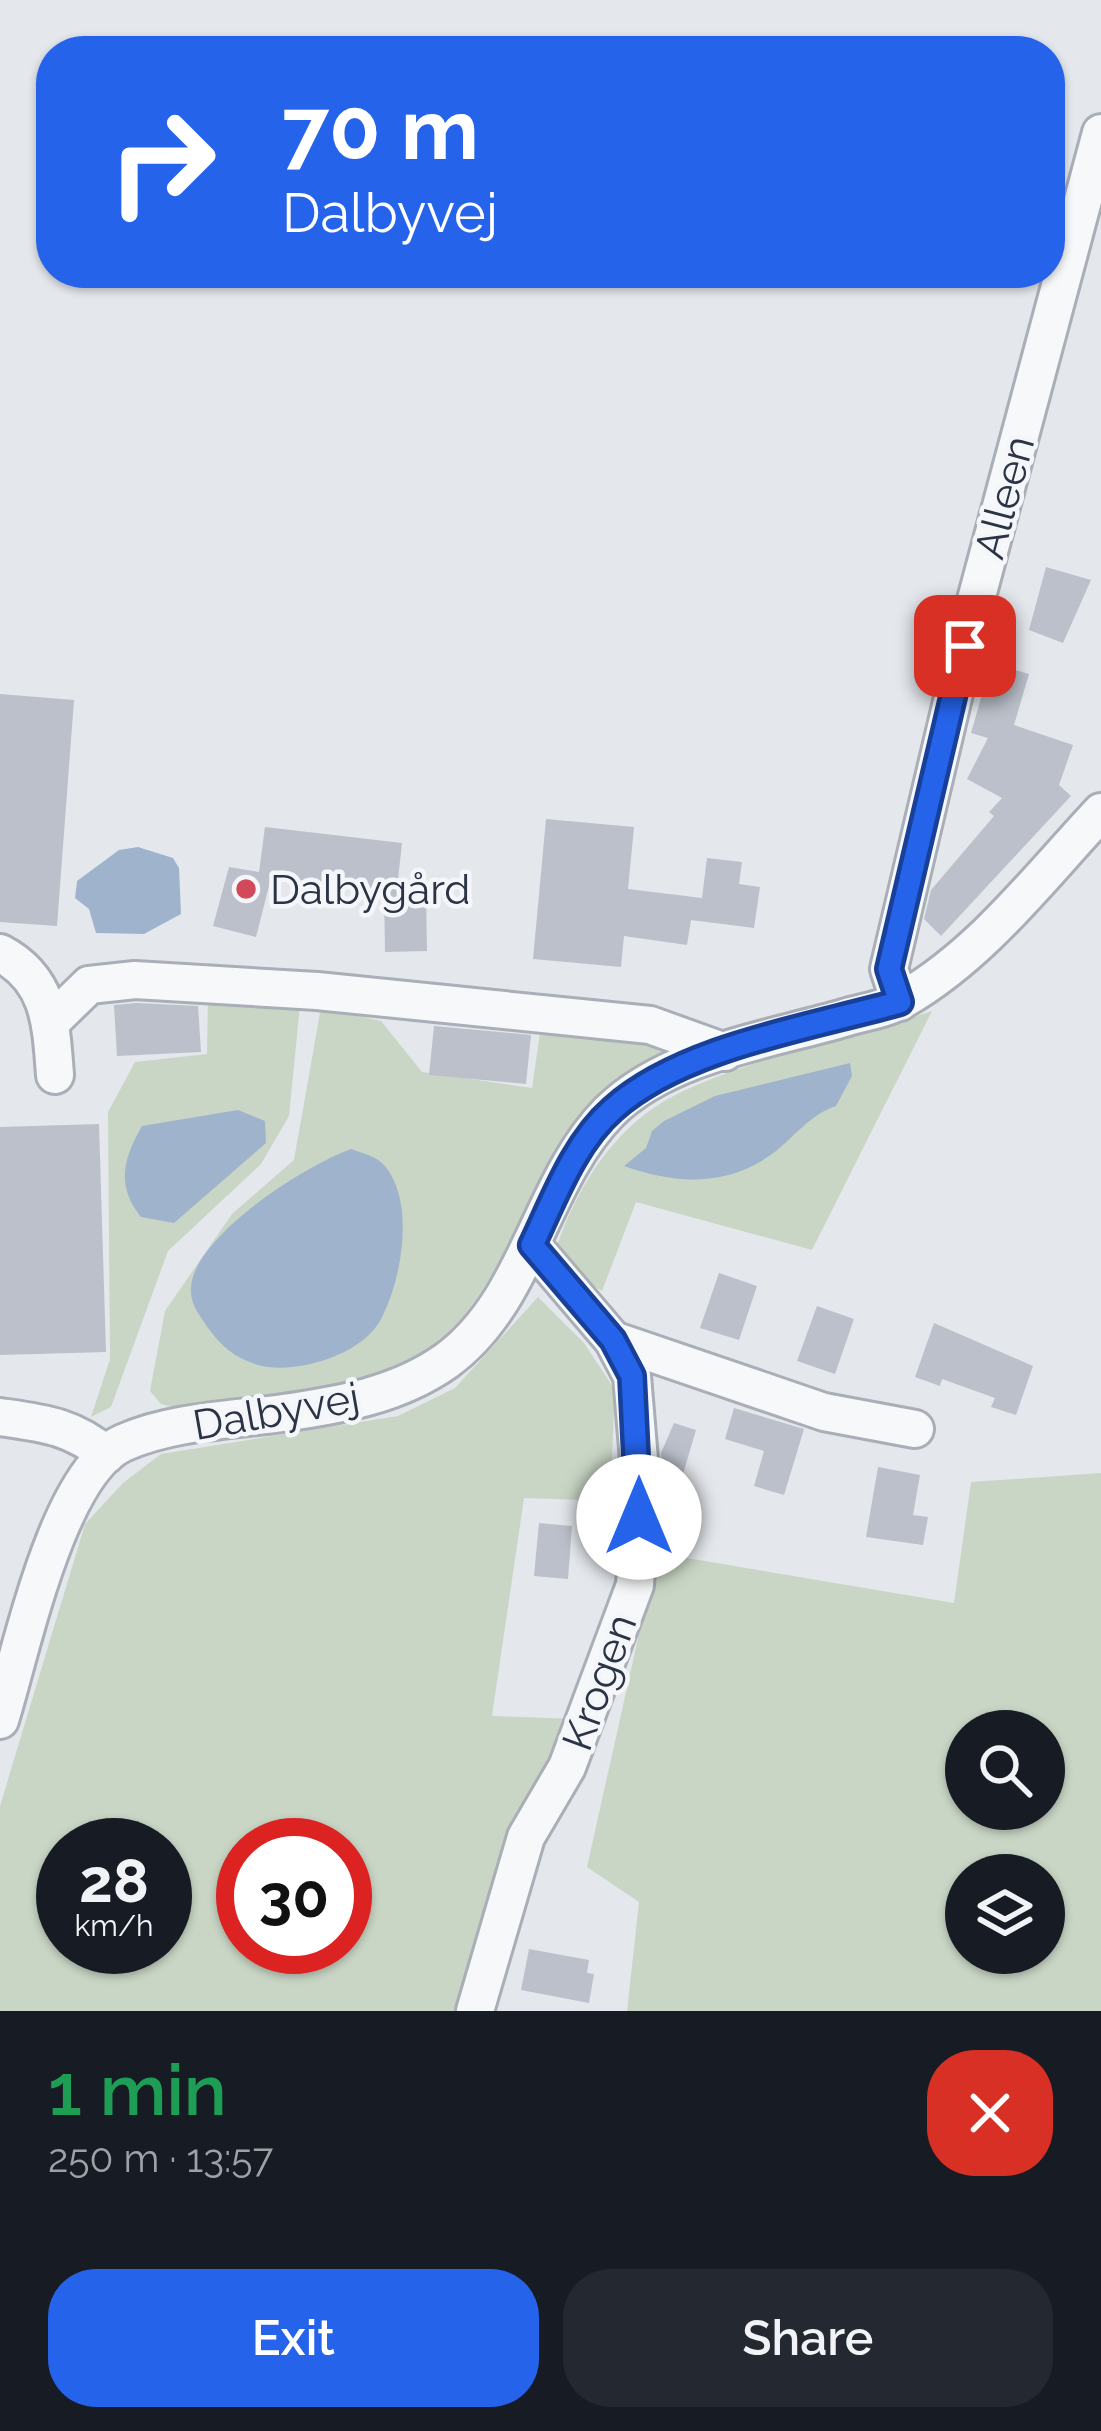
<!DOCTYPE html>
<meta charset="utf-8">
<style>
body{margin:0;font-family:Raleway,sans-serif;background:#242831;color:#f1f3f6;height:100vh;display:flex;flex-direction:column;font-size:45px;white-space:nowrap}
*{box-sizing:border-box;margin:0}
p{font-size:39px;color:#9ea1a6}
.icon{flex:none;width:66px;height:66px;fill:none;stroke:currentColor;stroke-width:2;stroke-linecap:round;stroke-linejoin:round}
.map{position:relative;height:2011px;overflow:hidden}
.details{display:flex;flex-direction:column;background:#171b24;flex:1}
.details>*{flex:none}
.guide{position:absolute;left:36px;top:36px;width:1029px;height:252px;border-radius:48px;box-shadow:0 3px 9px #0004;background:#2563eb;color:#fff;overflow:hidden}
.buttons{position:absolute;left:945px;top:1710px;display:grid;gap:24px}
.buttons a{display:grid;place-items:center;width:120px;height:120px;border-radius:50%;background:#171b24;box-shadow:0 3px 9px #0004;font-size:60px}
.speed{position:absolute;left:36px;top:1818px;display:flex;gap:24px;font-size:60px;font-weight:700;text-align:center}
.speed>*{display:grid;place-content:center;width:156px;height:156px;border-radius:50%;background:#171b24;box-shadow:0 3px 9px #0004;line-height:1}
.speed small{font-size:30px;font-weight:400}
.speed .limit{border:18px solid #d22;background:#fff;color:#111}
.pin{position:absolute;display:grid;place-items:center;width:102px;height:102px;color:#fff;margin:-51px;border-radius:24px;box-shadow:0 6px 18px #0006}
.me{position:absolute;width:132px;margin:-66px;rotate:0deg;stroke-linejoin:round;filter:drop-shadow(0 0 9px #0008)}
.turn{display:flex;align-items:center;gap:42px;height:252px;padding:0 48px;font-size:54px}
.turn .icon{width:156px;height:156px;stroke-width:2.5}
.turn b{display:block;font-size:84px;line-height:102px}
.round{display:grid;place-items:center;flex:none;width:126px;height:126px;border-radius:48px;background:#242831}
.overview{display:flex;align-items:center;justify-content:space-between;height:204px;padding:0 48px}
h1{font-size:72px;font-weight:600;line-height:90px;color:#1e9e55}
.cta{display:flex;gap:24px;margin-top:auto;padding:24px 48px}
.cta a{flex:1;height:138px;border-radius:48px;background:#2563eb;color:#fff;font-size:48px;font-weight:600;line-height:138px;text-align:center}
.cta a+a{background:#242831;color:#f1f3f6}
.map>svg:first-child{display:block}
.green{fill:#c9d6c5;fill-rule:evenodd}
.water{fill:#9fb4cc}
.building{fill:#bbc0ca}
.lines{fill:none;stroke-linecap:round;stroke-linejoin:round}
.minor-casing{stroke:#a9aeb7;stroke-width:42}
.minor{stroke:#f7f8fa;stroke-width:36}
.route-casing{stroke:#184099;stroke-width:30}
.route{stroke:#2563eb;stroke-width:21}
.poi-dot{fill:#d1495b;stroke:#f4f6f9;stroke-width:4.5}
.labels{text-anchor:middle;stroke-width:9;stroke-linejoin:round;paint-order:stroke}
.street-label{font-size:42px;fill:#2b3445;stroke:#f4f6f9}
.poi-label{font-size:42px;fill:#2b3445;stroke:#f4f6f9;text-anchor:start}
</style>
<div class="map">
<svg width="1101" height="2011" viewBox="0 0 1101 2011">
<rect width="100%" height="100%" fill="#e4e7ec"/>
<path class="green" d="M 208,998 L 300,1005 L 289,1116 L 261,1164 L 168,1251 L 111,1407 L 91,1417 L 110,1359 L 108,1112 L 135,1062 L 207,1054 Z
M 321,1007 L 381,1021 L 422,1072 L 532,1088 L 541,1026 L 669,1046 C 643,1067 605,1088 584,1114 C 516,1203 489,1339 378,1384 C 339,1400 235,1405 188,1411 L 161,1404 L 150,1391 L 165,1311 L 232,1214 L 294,1160 Z
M 932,1011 L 812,1250 L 636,1202 L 602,1291 L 571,1273 L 556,1248 C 575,1194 605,1141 655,1107 C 716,1066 857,1036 932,1011 Z
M 538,1297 L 584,1343 L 615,1390 L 610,1501 L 524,1498 L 492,1716 L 575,1719 L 465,2011 L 0,2011 L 0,1806 L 85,1524 L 123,1483 L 161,1454 L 398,1416 L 455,1388 ZM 63,1845 L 165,1845 L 165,1947 L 63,1947 ZM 243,1845 L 345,1845 L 345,1947 L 243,1947 Z
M 1101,1473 L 1101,2011 L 627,2011 L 639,1902 L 587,1867 L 657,1553 L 954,1603 L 971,1482 ZM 966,1731 L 1044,1731 L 1044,1809 L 966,1809 ZM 966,1875 L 1044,1875 L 1044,1953 L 966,1953 Z"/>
<path class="water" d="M 138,847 L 173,858 L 179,868 L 181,914 L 144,934 L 96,933 L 89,909 L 75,898 L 77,881 L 119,850 Z
M 850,1063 L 852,1076 L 836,1106 C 810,1115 796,1135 776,1151 C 730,1187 677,1185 624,1166 L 646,1148 L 652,1131 L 664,1121 L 715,1096 Z
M 238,1110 L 265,1121 L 266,1143 L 174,1223 L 141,1217 C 116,1186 123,1159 142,1126 Z
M 351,1149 C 362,1153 376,1156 384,1165 C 416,1201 402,1281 380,1321 C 360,1356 294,1375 258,1365 C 235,1358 222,1347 208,1328 C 200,1316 189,1303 191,1287 C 195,1235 306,1165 351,1149 Z"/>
<path class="building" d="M 1046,567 L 1091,580 L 1063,643 L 1029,630 Z
M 991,663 L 1029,674 L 1014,725 L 1073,745 L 1059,785 L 1071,796 L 941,936 L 924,919 L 931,890 L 994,816 L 989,812 L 1002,798 L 967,779 L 988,738 L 971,733 Z
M 0,694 L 74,700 L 57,926 L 0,922 Z
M 546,819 L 634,827 L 628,889 L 702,898 L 707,858 L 742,862 L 739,884 L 760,887 L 754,928 L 691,920 L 687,945 L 624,936 L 621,967 L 533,959 Z
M 265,827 L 402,843 L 397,888 L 426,890 L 427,951 L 385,952 L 384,891 L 271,878 L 256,937 L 213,926 L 229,867 L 259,872 Z
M 136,1003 L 198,1006 L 201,1052 L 117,1056 L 114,1005 Z
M 434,1026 L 531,1035 L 526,1084 L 429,1075 Z
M 99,1124 L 106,1352 L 0,1355 L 0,1127 Z
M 719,1273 L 757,1286 L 739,1340 L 700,1328 Z
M 817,1306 L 854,1319 L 835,1374 L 797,1361 Z
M 934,1323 L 1033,1366 L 1016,1415 L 991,1407 L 995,1398 L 942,1379 L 940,1386 L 915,1377 Z
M 734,1408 L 804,1429 L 784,1495 L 754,1486 L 764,1451 L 725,1439 Z
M 674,1423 L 696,1430 L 681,1481 L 663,1475 L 661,1453 Z
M 878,1467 L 920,1475 L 913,1515 L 928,1517 L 923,1545 L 866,1537 Z
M 539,1523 L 572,1526 L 568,1579 L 534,1576 Z
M 529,1949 L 589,1960 L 587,1973 L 594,1974 L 589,2003 L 521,1990 Z"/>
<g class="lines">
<g class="minor-casing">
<path id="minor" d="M 0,953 C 50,979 51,1023 55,1075
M 900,1002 L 889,969 L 976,600 L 1101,133
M 51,1022 L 89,985 L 135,980 L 317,991 L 650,1025 L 725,1052
M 532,1245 L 613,1340 L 824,1412 L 915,1429
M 0,1417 C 42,1423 73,1426 106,1455
M 0,1720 C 21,1653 57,1473 123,1443 C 172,1421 231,1420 283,1413 C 340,1405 398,1395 446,1361 C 529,1301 540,1182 609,1112 C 667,1054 769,1040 844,1018 C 863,1012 887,1009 904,999 C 982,954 1040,877 1101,812
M 475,2011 L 526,1837 L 567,1767 L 635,1585 L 641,1484 L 632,1376 L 613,1340"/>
</g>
<use href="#minor" class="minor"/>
</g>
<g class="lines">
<g class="route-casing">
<path id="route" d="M 639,1517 L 632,1376 L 613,1340 L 532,1245 C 554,1199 574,1143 613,1109 C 682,1047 812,1027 900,1002 L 889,969 L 965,646"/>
</g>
<use href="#route" class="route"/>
</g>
<circle class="poi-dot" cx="246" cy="889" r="12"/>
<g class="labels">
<g class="street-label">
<text transform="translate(1004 497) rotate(-75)" y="15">Alleen</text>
<text transform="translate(276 1411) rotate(-10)" y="15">Dalbyvej</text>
<text transform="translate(599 1682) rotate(-70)" y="15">Krogen</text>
</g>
<g class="poi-label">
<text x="270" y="904">Dalbygård</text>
</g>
</g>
</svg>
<div class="buttons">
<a><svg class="icon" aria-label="search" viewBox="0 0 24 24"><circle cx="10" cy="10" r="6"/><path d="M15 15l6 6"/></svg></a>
<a><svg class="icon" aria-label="layers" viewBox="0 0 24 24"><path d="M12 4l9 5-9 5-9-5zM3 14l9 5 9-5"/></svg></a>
</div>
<div class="speed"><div>28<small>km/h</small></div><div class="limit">30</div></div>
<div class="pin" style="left:965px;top:646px;background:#d93025"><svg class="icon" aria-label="arrive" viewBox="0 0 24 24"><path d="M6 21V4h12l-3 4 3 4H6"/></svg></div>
<svg class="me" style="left:639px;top:1517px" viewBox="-20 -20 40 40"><circle r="19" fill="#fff"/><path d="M0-13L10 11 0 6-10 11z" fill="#2563eb"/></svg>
<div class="guide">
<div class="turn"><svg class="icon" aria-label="right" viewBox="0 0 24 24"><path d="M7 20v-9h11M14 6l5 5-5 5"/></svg><div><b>70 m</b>Dalbyvej</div></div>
</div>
</div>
<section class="details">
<div class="overview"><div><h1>1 min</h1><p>250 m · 13:57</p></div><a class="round" style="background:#d93025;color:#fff"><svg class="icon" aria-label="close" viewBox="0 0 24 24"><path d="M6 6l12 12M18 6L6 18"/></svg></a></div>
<div class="cta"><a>Exit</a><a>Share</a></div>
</section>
